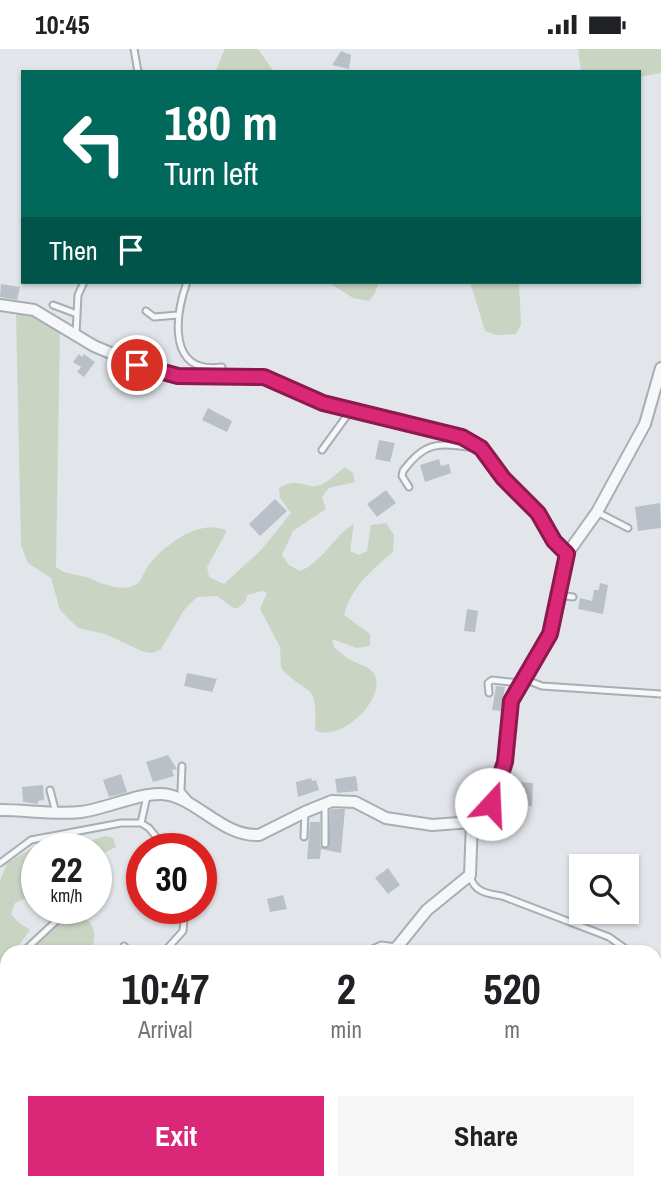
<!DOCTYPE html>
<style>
body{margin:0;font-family:"Archivo Narrow",sans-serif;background:#f6f6f6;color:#202124;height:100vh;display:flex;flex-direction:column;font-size:26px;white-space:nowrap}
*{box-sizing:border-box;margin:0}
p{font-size:23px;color:#757577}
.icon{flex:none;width:38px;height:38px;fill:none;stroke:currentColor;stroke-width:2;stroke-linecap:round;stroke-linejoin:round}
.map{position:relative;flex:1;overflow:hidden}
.side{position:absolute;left:0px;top:896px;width:662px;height:245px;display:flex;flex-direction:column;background:#fff;border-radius:21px 21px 0 0;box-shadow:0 2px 5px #0004}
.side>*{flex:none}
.guide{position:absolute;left:21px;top:21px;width:620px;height:214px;border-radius:0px;box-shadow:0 2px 5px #0004;background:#00695c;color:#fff;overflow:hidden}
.buttons{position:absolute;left:569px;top:805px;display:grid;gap:14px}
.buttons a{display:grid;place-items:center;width:70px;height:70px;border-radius:0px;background:#fff;box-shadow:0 2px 5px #0004;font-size:35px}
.speed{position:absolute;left:21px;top:784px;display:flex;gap:14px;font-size:35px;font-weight:700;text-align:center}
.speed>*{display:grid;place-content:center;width:91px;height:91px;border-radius:50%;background:#fff;box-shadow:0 2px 5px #0004;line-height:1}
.speed small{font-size:18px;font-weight:400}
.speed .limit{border:10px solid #d22;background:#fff;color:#111}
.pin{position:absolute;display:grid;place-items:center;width:60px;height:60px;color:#fff;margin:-30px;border:4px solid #fff;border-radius:50%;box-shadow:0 2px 7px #0007}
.me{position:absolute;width:77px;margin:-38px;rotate:20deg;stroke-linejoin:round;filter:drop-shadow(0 0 5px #0008)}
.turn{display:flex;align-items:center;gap:24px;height:147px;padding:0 28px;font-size:32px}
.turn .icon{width:91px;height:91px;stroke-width:2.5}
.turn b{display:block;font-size:49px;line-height:60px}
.then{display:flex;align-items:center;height:66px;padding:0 28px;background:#0003;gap:14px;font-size:26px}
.eta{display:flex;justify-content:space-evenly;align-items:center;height:119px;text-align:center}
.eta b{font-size:42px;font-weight:800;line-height:49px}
.primary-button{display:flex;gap:14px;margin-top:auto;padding:14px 28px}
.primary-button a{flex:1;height:80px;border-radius:0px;background:#db2777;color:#fff;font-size:28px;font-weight:800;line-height:80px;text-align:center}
.primary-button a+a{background:#f6f6f6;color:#202124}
.status{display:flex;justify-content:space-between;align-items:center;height:49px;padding:0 35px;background:#fff;direction:ltr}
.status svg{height:19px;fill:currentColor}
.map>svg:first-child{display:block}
.green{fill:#cad4c3}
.building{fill:#b9c0c7}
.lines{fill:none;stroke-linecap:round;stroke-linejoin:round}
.service-casing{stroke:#a7aeb4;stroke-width:9}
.minor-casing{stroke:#a7aeb4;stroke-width:14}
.service{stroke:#f5f7f8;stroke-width:5}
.minor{stroke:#f5f7f8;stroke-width:10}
.route-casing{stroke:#8e194d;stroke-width:18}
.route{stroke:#db2777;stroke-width:12}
</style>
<div class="status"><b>10:45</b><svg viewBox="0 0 49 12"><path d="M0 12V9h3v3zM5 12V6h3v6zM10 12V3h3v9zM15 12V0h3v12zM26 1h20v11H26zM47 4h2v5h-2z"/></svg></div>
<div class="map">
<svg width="661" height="1141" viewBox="0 0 661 1141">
<rect width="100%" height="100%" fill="#e2e6ea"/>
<path class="green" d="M 225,0 L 258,0 L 274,23 L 215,23 Z
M 578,0 L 661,0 L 661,24 L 639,28 L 639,23 L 581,23 Z
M 328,233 L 379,233 L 375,244 L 369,252 L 353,249 Z
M 470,233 L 519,233 L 521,276 L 516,285 L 496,286 L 485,282 Z
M 16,264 L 34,265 L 60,280 L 56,518 C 66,526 74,524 86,528 C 99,533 119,543 133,537 C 142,534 143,523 149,516 C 164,496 201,468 227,482 L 207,518 L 209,528 L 224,535 L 261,501 L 291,464 L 280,449 L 279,439 C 298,427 308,441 320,436 C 329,433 337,424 345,418 L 353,424 L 355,433 L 329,439 L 322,448 L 326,460 L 293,482 L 282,506 L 289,516 L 300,522 C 324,512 332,488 354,475 L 350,502 L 359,506 L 367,502 L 371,476 L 386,474 L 394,486 L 393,503 C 372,521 351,538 344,566 L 370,585 L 370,597 L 357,599 L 332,590 L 334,598 C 339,602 345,608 351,611 C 361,617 373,617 376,630 C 382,655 338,694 315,681 C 318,630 308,649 281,619 L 280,598 L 260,560 L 267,544 L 262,542 L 247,546 L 246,552 L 238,559 L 233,559 L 217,547 L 197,548 L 184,561 L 161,600 L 153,604 L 144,603 L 105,585 L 78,579 L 60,561 L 51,529 L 28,514 L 21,497 Z
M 106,787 L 113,789 L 116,798 L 96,808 L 96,800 L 37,800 L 37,845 L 15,854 L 11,865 L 18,873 L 30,881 L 14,903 L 7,903 L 7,913 L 0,918 L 0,832 L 7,814 L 32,799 L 69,798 Z
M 72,866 C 97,870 96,883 92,903 L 27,903 C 42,891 54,874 72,866 Z
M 7,1063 L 7,1134 L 57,1134 L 75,1141 L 0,1141 L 0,1069 Z"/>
<path class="building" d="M 341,2 L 351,6 L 349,20 L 332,16 Z
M 1,235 L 20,238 L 17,251 L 0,248 Z
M 79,305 L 82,308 L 84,305 L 95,313 L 84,328 L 77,323 L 81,318 L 73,313 Z
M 208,359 L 232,372 L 227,383 L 202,371 Z
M 379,391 L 395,394 L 390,413 L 375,410 Z
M 439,410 L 441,417 L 449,415 L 451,424 L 425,433 L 420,416 Z
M 386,441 L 396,454 L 377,468 L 367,455 Z
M 275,450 L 287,462 L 260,487 L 249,475 Z
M 660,454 L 661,479 L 638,482 L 635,458 Z
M 600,534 L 608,536 L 603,565 L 578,560 L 580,549 L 592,552 L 594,541 L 599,541 Z
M 467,560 L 478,562 L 475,583 L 464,582 Z
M 187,624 L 217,630 L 212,643 L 184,637 Z
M 496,637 L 505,638 L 501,662 L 492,661 Z
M 168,706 L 177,720 L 172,721 L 174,727 L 153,733 L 146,713 Z
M 121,725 L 127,743 L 109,748 L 103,731 Z
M 356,727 L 358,742 L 337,744 L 335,730 Z
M 311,729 L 312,732 L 316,731 L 319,741 L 298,748 L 296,733 Z
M 517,733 L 533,734 L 532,757 L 515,755 Z
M 43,736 L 44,751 L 38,752 L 38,755 L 23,753 L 22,738 Z
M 333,760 L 345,760 L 341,804 L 321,800 L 320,810 L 307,810 L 310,773 L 320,773 L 320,797 L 328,799 L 330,761 Z
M 388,819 L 400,836 L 388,845 L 375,829 Z
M 283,846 L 287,860 L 270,863 L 267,850 Z"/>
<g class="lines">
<g class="service-casing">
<path id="service" d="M 134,0 L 138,23
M 187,233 C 175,267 167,326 222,318
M 53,256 L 77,265
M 146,262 L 154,268 L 178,266
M 76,285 L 78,246 L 84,233
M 322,401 L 351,361
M 409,438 L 402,427 L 403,422 C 428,388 442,396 478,399
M 597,463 L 628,479
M 558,546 L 573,548
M 524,630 L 542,637 L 661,645
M 489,644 L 488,634 L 492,631 L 520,634
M 182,717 L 181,742 L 188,750
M 50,741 L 56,764
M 141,774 L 147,747
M 304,788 L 305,763
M 325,795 L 325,756
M 0,814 L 31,791 L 121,774 L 141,774 L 149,779 L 166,800
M 470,826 C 473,843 488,845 502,847 L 609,888 L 630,903
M 96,827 L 98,833 L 96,836
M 124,897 L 129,903
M 23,903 L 70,859
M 164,903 L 183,882 L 185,859
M 366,903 L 381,896 L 397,898
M 0,946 L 7,929
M 141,1134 L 150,1141
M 160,1141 L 174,1134"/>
</g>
<g class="minor-casing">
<path id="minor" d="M 0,256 L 34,261 L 94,297 L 153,322 L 178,327 L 264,328 L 323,354 L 397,370 L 472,392 L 481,399 L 503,429 L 538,464 L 554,492 L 567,505
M 0,761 C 27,761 55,766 81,763 C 105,760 139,744 161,745 C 195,746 221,788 259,786 L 305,763 L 332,752 L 355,753 L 386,769 L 432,776 L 472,773 L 491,756 L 505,713 L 511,651 L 550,585 L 567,505 L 597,463 L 645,375 L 661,319
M 393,903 L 427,861 L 470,826 L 472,773
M 526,1134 L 530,1141"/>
</g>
<use href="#service" class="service"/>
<use href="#minor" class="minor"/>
</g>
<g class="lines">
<g class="route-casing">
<path id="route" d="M 137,316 L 178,327 L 264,328 L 323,354 L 462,388 L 481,399 L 503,429 L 538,464 L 554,492 L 567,505 L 550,585 L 511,652 L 505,713 L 491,755"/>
</g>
<use href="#route" class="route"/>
</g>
</svg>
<div class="buttons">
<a><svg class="icon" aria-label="search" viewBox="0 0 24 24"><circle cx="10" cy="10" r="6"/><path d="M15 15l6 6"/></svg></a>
</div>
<div class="speed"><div>22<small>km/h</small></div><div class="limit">30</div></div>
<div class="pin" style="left:137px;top:316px;background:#d93025"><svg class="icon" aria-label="arrive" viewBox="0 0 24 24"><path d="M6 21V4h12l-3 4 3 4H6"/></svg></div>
<svg class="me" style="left:491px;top:755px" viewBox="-20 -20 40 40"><circle r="19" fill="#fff"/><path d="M0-13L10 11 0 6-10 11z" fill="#db2777"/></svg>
<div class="guide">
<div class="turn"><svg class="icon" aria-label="left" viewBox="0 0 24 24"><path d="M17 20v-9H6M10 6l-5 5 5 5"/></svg><div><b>180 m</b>Turn left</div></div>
<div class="then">Then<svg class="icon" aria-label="arrive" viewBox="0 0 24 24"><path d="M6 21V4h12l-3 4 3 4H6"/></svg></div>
</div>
<section class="side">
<div class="eta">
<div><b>10:47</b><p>Arrival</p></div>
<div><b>2</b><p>min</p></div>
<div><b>520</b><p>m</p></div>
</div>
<div class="primary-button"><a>Exit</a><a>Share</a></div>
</section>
</div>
